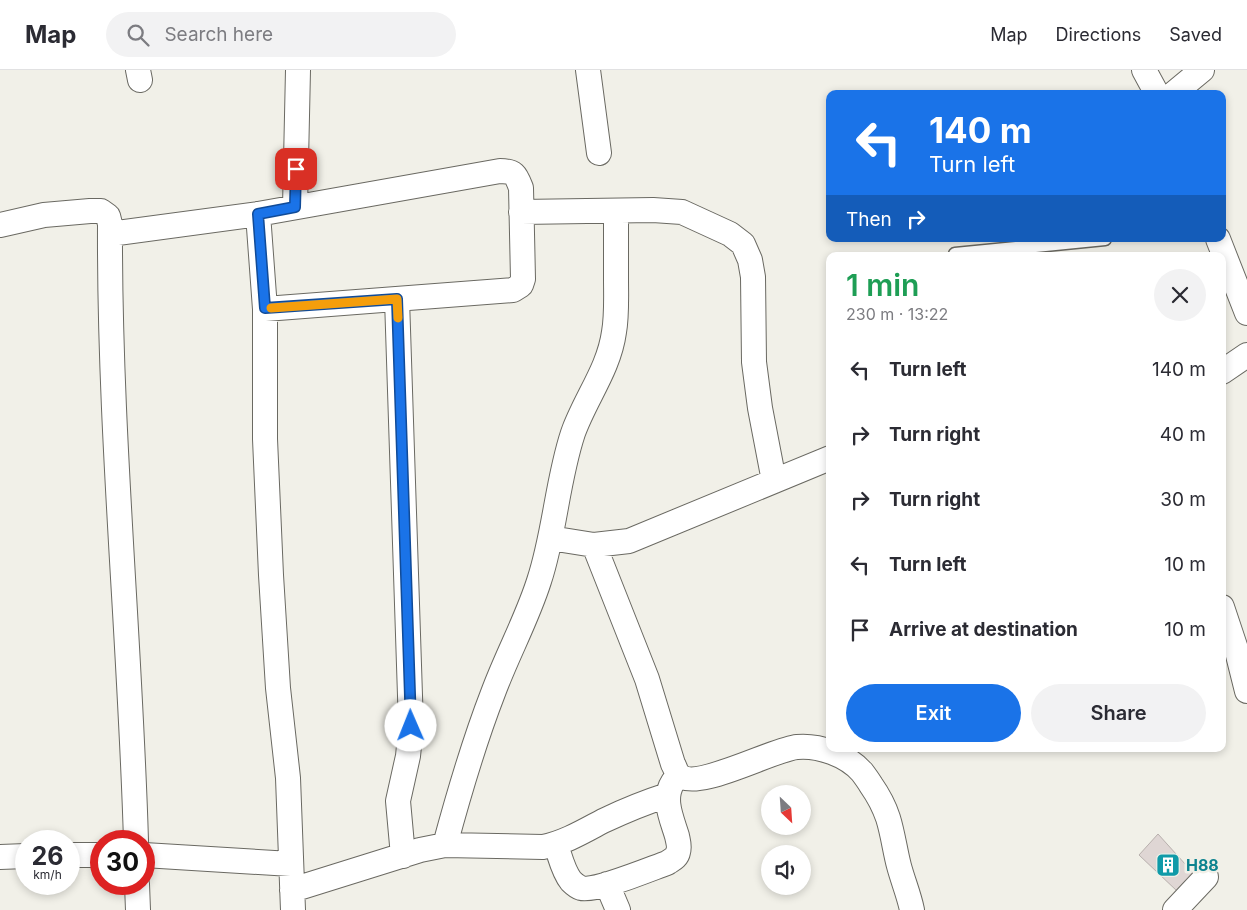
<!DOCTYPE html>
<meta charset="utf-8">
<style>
body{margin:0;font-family:Inter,sans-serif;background:#f2f2f3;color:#2b2b33;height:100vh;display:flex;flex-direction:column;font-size:19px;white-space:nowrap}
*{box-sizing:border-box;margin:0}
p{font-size:16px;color:#7c7c81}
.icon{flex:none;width:28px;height:28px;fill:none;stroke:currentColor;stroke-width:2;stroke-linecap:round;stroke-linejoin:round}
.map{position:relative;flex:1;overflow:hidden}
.panel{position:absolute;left:826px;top:182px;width:400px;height:500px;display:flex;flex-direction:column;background:#fff;border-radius:10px;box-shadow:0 2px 8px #0003}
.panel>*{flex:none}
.guide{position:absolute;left:826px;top:20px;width:400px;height:152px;border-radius:10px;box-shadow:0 2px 8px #0003;background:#1a73e8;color:#fff;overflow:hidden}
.needle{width:32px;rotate:155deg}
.buttons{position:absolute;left:761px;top:715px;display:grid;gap:10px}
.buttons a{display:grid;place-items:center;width:50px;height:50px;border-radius:50%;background:#fff;box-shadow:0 2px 8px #0003;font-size:25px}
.speed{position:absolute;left:15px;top:760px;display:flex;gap:10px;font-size:25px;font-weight:700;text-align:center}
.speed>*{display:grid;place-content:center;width:65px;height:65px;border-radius:50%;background:#fff;box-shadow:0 2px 8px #0003;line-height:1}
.speed small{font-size:12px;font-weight:400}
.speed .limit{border:8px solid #d22;background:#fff;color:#111}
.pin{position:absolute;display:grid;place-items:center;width:42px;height:42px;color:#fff;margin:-21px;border-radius:10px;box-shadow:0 2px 8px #0006}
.me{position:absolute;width:55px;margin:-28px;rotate:359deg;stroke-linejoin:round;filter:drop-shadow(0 0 4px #0008)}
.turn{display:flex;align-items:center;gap:18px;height:105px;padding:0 20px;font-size:22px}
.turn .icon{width:65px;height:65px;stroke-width:2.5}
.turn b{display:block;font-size:35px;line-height:42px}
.then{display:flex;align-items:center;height:48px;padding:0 20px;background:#0003;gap:10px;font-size:19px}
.round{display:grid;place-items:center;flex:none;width:52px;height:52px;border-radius:26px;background:#f2f2f3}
.overview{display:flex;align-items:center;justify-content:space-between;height:85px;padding:0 20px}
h1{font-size:30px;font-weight:600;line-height:38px;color:#1e9e55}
.primary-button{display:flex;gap:10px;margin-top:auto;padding:10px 20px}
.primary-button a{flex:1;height:58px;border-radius:30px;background:#1a73e8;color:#fff;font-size:20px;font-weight:600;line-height:58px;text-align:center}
.primary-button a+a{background:#f2f2f3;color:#2b2b33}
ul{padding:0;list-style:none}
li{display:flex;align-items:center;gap:15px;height:65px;padding:0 20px}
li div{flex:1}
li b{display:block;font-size:19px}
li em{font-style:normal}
header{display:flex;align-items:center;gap:30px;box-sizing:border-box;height:70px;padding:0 25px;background:#fff;border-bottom:1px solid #e1e1e2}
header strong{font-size:24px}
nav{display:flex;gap:28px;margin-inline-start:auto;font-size:18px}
.search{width:350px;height:45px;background:#f2f2f3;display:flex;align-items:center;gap:12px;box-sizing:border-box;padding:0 18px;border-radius:28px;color:#7c7c81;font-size:19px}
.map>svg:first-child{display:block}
.building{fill:#dfd6d4;stroke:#b8b0ad}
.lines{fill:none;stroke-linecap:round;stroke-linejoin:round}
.lane-casing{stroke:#6a6962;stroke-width:15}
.street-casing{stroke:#6a6962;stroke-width:26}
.lane{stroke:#fff;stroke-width:12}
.street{stroke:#fff;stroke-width:24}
.route-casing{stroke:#114b97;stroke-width:12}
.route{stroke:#1a73e8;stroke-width:9}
.slow{stroke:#f59e0b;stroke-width:9}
.labels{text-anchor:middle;stroke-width:5;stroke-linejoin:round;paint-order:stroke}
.culture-label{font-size:16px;font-weight:bold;fill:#0d838f;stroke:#f1f0e8;text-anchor:start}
</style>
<header>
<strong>Map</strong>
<div class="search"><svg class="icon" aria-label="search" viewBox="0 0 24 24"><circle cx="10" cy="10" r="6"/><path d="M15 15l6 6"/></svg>Search here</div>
<nav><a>Map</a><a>Directions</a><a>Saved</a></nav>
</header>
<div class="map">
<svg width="1247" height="840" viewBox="0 0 1247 840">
<rect width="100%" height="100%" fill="#f1f0e8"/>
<path class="building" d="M 1158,764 L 1195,805 L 1177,821 L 1139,785 Z"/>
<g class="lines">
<g class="lane-casing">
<path id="lane" d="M 955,184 L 1105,169"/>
</g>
<g class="street-casing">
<path id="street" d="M 138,0 L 140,10
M 588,0 L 599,83
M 1144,0 L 1157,24
M 1173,24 L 1202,0
M 295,137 L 298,0
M 521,142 L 653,140 L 682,142 L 730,164 L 743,174 L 750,190 L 753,207 L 754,292 L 760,338 L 774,411
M 258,144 L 265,239 L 265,369 L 271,505 L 278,618 L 288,708 L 293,840
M 0,155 L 44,145 L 90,141 L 101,141 L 108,146 L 110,154 C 109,360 130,565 136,771
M 110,164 L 258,144 L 500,101 C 515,101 516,105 521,118 L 523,209 L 521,215 L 513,220 L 265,239
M 1218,169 L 1247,243
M 397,229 L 411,656 L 408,686 L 398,731 L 403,786
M 1222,302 L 1247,285
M 550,468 L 594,475 L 629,471 L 830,388
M 594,475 L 647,609 L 673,694 C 675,697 676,702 678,704 C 694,723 773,679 797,677 C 819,675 847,685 862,702 C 865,706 868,710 871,715 C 878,725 884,736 888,748 C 893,764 895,781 899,796 C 903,811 909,825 912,840
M 1222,537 L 1238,585 L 1247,621
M 445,775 C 459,723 474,672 493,623 C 507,585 527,549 539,511 C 555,463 557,411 573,363 C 585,329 609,299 614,262 C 617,245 616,226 616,209 C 616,186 616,163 616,141
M 556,775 C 560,786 563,801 571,811 C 573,813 578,817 581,818 C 595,822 650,799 667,793 C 671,790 677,788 678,782 C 680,777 678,771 677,766 C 672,749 662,729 673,712
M 69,785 L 101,785
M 144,785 L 291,794
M 0,787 L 26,786
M 137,814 L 138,840
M 607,814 L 618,840
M 292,820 L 420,780 L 445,775 L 543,777 C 564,773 584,761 603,751 C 624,741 646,732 668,725
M 1175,840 L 1206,807"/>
</g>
<use href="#lane" class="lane"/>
<use href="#street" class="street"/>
</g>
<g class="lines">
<g class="route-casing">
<path id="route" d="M 296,99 L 295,137 L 258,144 L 265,238 L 397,229 L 411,656"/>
</g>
<use href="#route" class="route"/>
<path class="slow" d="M 271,238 L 397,229 L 398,248"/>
</g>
<defs>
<g id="building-square" transform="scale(1.25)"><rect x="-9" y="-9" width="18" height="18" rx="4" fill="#0f9aa8" stroke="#f1f0e8"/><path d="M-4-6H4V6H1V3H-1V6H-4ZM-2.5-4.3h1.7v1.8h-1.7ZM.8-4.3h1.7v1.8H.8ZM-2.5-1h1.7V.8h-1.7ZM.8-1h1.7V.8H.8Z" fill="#fff"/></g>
</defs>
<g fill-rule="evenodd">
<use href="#building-square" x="1168" y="795"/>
</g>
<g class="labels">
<g class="culture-label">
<text x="1186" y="801">H88</text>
</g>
</g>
</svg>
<div class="buttons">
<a><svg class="needle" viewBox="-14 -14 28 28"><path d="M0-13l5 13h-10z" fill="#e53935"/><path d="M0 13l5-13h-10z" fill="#7c7c81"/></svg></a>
<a><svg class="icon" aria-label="sound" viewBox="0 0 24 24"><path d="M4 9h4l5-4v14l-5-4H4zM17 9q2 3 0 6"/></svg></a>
</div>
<div class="speed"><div>26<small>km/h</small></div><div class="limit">30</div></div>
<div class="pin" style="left:296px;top:99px;background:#d93025"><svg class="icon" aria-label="arrive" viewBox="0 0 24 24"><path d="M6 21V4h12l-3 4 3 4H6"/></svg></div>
<svg class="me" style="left:411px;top:656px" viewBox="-20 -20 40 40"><circle r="19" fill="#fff"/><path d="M0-13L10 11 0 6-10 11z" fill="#1a73e8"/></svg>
<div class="guide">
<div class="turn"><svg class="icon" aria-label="left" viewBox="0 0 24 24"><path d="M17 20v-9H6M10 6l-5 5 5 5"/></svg><div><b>140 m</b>Turn left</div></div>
<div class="then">Then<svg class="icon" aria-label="right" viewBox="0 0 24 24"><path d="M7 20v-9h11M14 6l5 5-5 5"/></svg></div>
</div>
<section class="panel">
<div class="overview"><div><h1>1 min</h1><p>230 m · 13:22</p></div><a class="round"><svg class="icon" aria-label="close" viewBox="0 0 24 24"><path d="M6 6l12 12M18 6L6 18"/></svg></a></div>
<ul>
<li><svg class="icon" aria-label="left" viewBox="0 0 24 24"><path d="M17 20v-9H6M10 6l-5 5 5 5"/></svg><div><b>Turn left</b></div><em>140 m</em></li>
<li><svg class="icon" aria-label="right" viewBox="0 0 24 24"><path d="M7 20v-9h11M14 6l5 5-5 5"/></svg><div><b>Turn right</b></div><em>40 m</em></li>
<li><svg class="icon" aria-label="right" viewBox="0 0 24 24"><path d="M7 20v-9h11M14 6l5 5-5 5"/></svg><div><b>Turn right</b></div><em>30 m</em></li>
<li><svg class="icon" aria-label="left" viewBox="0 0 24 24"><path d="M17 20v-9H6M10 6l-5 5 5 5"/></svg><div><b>Turn left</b></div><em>10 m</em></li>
<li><svg class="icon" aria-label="arrive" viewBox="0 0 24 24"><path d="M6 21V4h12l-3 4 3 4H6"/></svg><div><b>Arrive at destination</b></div><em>10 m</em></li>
</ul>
<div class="primary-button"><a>Exit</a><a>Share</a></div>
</section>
</div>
